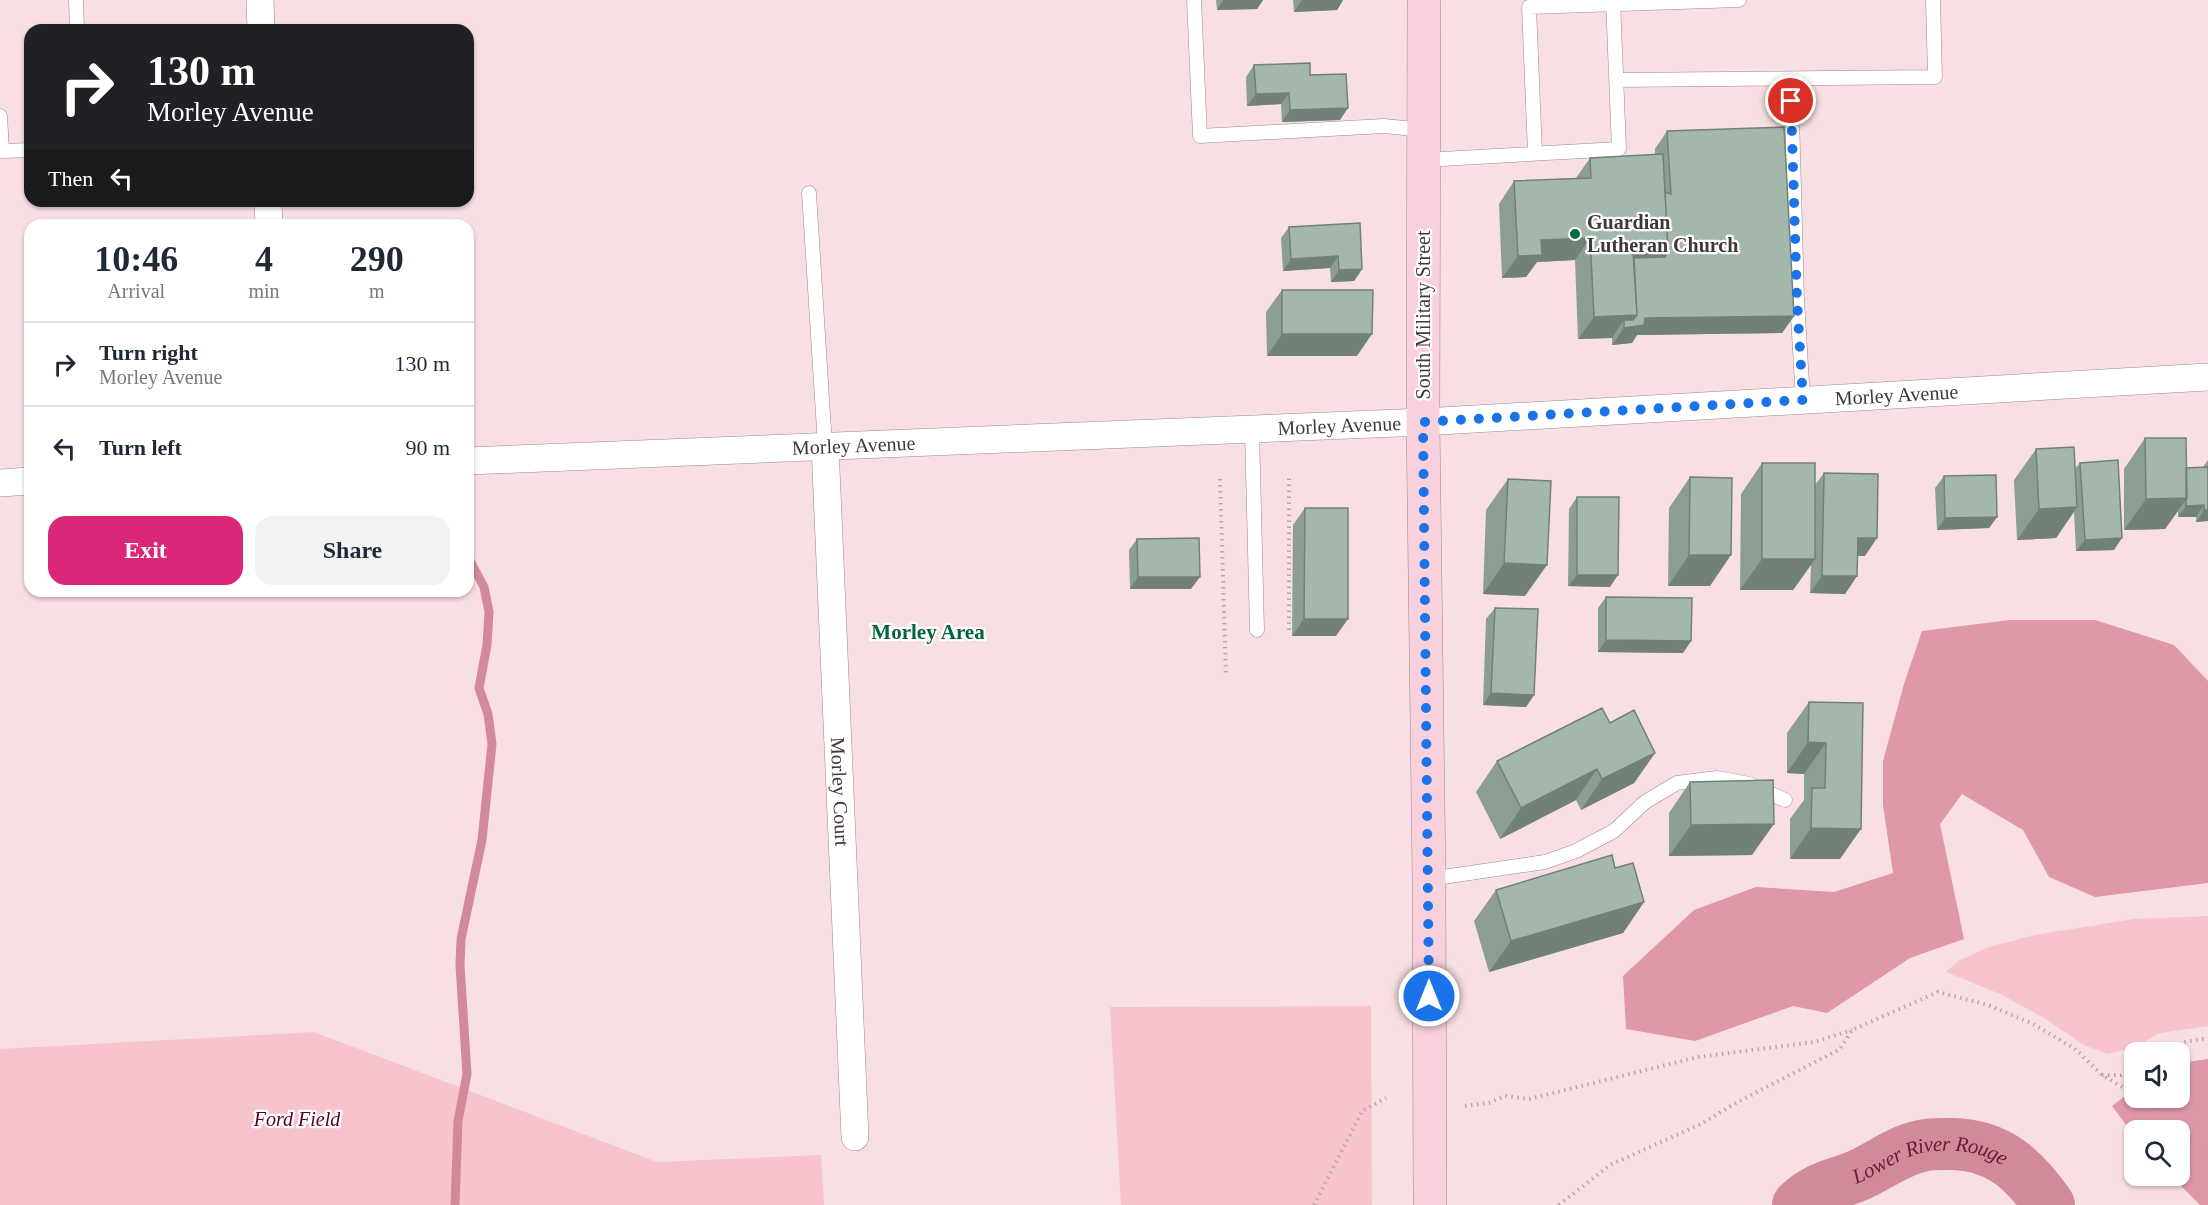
<!DOCTYPE html>
<style>
body{margin:0;font-family:Georgia,serif;background:#f2f2f3;color:#1f2937;height:100vh;display:flex;flex-direction:column;font-size:22px;white-space:nowrap}
*{box-sizing:border-box;margin:0}
p{font-size:20px;color:#747a83}
.icon{flex:none;width:33px;height:33px;fill:none;stroke:currentColor;stroke-width:2;stroke-linecap:round;stroke-linejoin:round}
.map{position:relative;flex:1;overflow:hidden}
.sheet{position:absolute;left:24px;top:219px;width:450px;height:378px;display:flex;flex-direction:column;background:#fff;border-radius:18px;box-shadow:0 2px 4px #0004}
.sheet>*{flex:none}
.banner{position:absolute;left:24px;top:24px;width:450px;height:183px;border-radius:18px;box-shadow:0 2px 4px #0004;background:#202124;color:#fff;overflow:hidden}
.controls{position:absolute;left:2124px;top:1042px;display:grid;gap:12px}
.controls a{display:grid;place-items:center;width:66px;height:66px;border-radius:12px;background:#fff;box-shadow:0 2px 4px #0004;font-size:30px}
.pin{position:absolute;display:grid;place-items:center;width:51px;height:51px;color:#fff;margin:-26px;border:3px solid #fff;border-radius:50%;box-shadow:0 2px 6px #0007}
.me{position:absolute;width:66px;margin:-33px;rotate:0deg;stroke-linejoin:round;filter:drop-shadow(0 0 4px #0008)}
.turn{display:flex;align-items:center;gap:21px;height:126px;padding:0 24px;font-size:27px}
.turn .icon{width:78px;height:78px;stroke-width:2.5}
.turn b{display:block;font-size:42px;line-height:51px}
.then{display:flex;align-items:center;height:57px;padding:0 24px;background:#0003;gap:12px;font-size:22px}
.eta{display:flex;justify-content:space-evenly;align-items:center;height:102px;text-align:center}
.eta b{font-size:36px;font-weight:700;line-height:42px}
.cta{display:flex;gap:12px;margin-top:auto;padding:12px 24px}
.cta a{flex:1;height:69px;border-radius:18px;background:#db2777;color:#fff;font-size:24px;font-weight:700;line-height:69px;text-align:center}
.cta a+a{background:#f2f2f3;color:#1f2937}
ul{padding:0;list-style:none}
li{display:flex;align-items:center;gap:18px;height:84px;padding:0 24px;border-top:2px solid #e0e1e3}
li div{flex:1}
li b{display:block;font-size:22px}
li em{font-style:normal}
.map>svg:first-child{display:block}
.green{fill:#f7c4ce}
.forest{fill:#e097a7}
.lines{fill:none;stroke-linecap:round;stroke-linejoin:round}
.stream{stroke:#d28a9a;stroke-width:9}
.river{stroke:#d28a9a;stroke-width:52}
.lane-casing{stroke:#9e878b;stroke-width:15}
.street-casing{stroke:#9e878b;stroke-width:28}
.secondary-casing{stroke:#9e878b;stroke-width:34}
.path{stroke:#baa6aa;stroke-width:4;stroke-dasharray:1.5 4.5;stroke-linecap:butt}
.lane{stroke:#fff;stroke-width:14}
.street{stroke:#fff;stroke-width:27}
.secondary{stroke:#f8d1dc;stroke-width:33}
.wall{fill:#8c9e93}
.shaded-wall{fill:#728178}
.building{fill:#a3b8ab;stroke:#728178;stroke-width:1.5}
.route{stroke:#1a73e8;stroke-width:10;stroke-dasharray:0 18}
.poi-dot{fill:#006b43;stroke:#fff;stroke-width:2}
.labels{text-anchor:middle;stroke-width:4.5;stroke-linejoin:round;paint-order:stroke}
.poi-label{font-size:20px;font-weight:bold;fill:#413739;stroke:#fff;text-anchor:start}
.street-label{font-size:20px;fill:#413739;stroke:#fff}
.park-label{font-size:20px;font-style:italic;fill:#560023;stroke:#fff}
.neighbourhood-label{font-size:21px;font-weight:bold;fill:#03633e;stroke:#fff}
.water-label{font-size:21px;font-style:italic;fill:#6e1936;stroke:#fff}
</style>
<div class="map">
<svg width="2208" height="1205" viewBox="0 0 2208 1205">
<rect width="100%" height="100%" fill="#f8dfe3"/>
<path class="green" d="M 2208,916 L 2208,1026 L 2160,1033 L 2133,1048 L 2107,1054 L 2084,1045 L 2044,1018 L 2000,994 L 1946,972 L 1958,961 L 1989,947 L 2035,935 L 2133,919 Z
M 1371,1006 L 1372,1205 L 1121,1205 L 1110,1007 Z
M 314,1032 L 657,1162 L 821,1155 L 824,1205 L 0,1205 L 0,1049 Z"/>
<path class="forest" d="M 2010,620 L 2095,620 L 2174,645 L 2208,681 L 2208,883 L 2095,897 L 2049,877 L 2023,830 L 1962,794 L 1940,824 L 1964,939 L 1910,958 L 1827,1013 L 1793,1006 L 1695,1041 L 1626,1029 L 1623,976 L 1694,910 L 1756,887 L 1834,892 L 1893,873 L 1883,805 L 1883,761 L 1904,684 L 1922,631 Z
M 2208,1059 L 2208,1205 L 2200,1205 L 2171,1176 L 2180,1176 L 2180,1131 L 2134,1131 L 2134,1136 L 2112,1106 L 2134,1089 L 2134,1098 L 2180,1098 L 2180,1063 Z"/>
<g class="lines">
<path class="stream" d="M 455,1205 L 458,1121 L 467,1074 L 460,965 L 461,939 L 482,840 L 492,744 L 488,714 L 479,688 L 487,645 L 489,612 L 484,587 L 468,557"/>
<path class="river" id="s1" d="M 1798,1205 C 1817,1186 1836,1185 1859,1175 C 1879,1166 1898,1151 1921,1146 C 1931,1143 1942,1144 1953,1144 C 1998,1145 2024,1169 2049,1205"/>
<g class="lane-casing">
<path id="lane" d="M 76,0 L 77,30
M 1194,0 L 1200,136 L 1384,126 L 1424,130
M 1791,79 L 1797,300 L 1803,400
M 1617,80 L 1935,77 L 1933,0
M 0,116 L 2,151 L 30,150
M 1535,153 L 1529,7 L 1739,0
M 1424,160 L 1619,149 L 1613,0
M 809,193 L 825,446
M 1252,429 L 1257,630
M 1429,879 L 1545,862 L 1576,851 L 1614,831 L 1645,802 L 1677,783 L 1717,778 L 1749,784 L 1785,800"/>
</g>
<g class="street-casing">
<g id="street">
<path d="M 260,0 L 261,30"/>
<path d="M 268,201 L 269,225"/>
<path id="s2" d="M 825,446 L 855,1137"/>
<path id="s3" d="M 468,461 L 1423,422 L 2208,377"/>
<path d="M 0,483 L 30,481"/>
</g>
</g>
<g class="secondary-casing">
<path id="secondary" d="M 1424,0 L 1423,422 L 1429,879 L 1430,1205"/>
</g>
<path class="path" d="M 1220,479 L 1226,675
M 1289,630 L 1289,476
M 2150,1053 L 2185,1042 L 2208,1038
M 2102,1075 L 2121,1075 L 2134,1065
M 2141,1098 L 2172,1118 L 2192,1143 L 2203,1152 L 2208,1151
M 1465,1106 L 1489,1103 L 1505,1096 L 1529,1099 L 1698,1057 L 1814,1042 L 1852,1030
M 1314,1205 L 1362,1111 L 1386,1098
M 1559,1205 L 1610,1165 L 1701,1124 L 1734,1104 L 1840,1049 L 1852,1030 L 1938,992 L 1988,1005 L 2031,1023 L 2074,1048 L 2102,1075 L 2134,1094"/>
<use href="#lane" class="lane"/>
<use href="#street" class="street"/>
<use href="#secondary" class="secondary"/>
</g>
<path class="wall" d="M 1216,0 L 1263,0 L 1257,9 L 1217,10 Z
M 1293,0 L 1343,0 L 1337,10 L 1294,12 Z
M 1254,65 L 1310,75 L 1340,120 L 1282,122 L 1281,104 L 1247,106 L 1246,77 Z
M 1667,131 L 1794,316 L 1782,333 L 1637,335 L 1632,343 L 1612,345 L 1612,338 L 1578,339 L 1575,260 L 1537,262 L 1526,277 L 1502,278 L 1499,204 L 1514,181 L 1576,178 L 1590,158 L 1655,155 L 1655,149 Z
M 1289,227 L 1362,269 L 1354,281 L 1331,282 L 1330,268 L 1283,271 L 1281,238 Z
M 1282,290 L 1357,356 L 1267,356 L 1266,312 Z
M 2145,438 L 2186,468 L 2203,467 L 2208,460 L 2208,521 L 2196,522 L 2196,517 L 2178,517 L 2178,511 L 2165,529 L 2124,530 L 2124,469 Z
M 2036,449 L 2075,469 L 2080,463 L 2114,550 L 2076,551 L 2074,512 L 2056,538 L 2017,540 L 2014,480 Z
M 1762,463 L 1815,485 L 1824,473 L 1865,556 L 1857,556 L 1857,576 L 1845,594 L 1810,593 L 1811,565 L 1793,590 L 1740,590 L 1741,494 Z
M 1944,476 L 1997,517 L 1989,528 L 1937,530 L 1935,488 Z
M 1690,477 L 1710,586 L 1668,586 L 1669,508 Z
M 1508,479 L 1525,596 L 1483,594 L 1486,510 Z
M 1577,497 L 1610,587 L 1568,586 L 1569,509 Z
M 1305,508 L 1336,636 L 1292,636 L 1293,525 Z
M 1137,539 L 1191,589 L 1130,589 L 1129,550 Z
M 1606,597 L 1691,641 L 1683,653 L 1598,652 L 1598,608 Z
M 1495,608 L 1534,695 L 1526,707 L 1483,705 L 1486,619 Z
M 1809,702 L 1863,703 L 1840,859 L 1790,859 L 1790,819 L 1804,800 L 1804,774 L 1787,773 L 1787,733 Z
M 1610,723 L 1655,753 L 1634,783 L 1581,810 L 1576,800 L 1500,839 L 1476,792 L 1497,761 Z
M 1690,782 L 1752,855 L 1669,856 L 1669,813 Z
M 1615,868 L 1644,902 L 1623,933 L 1489,972 L 1474,921 L 1496,890 Z"/>
<path class="shaded-wall" d="M 1223,0 L 1263,0 L 1257,9 L 1217,10 Z
M 1302,0 L 1343,0 L 1337,10 L 1294,12 Z
M 1289,93 L 1281,104 L 1247,106 L 1256,94 Z
M 1348,108 L 1340,120 L 1282,122 L 1290,110 Z
M 1590,238 L 1575,260 L 1537,262 L 1526,277 L 1502,278 L 1518,256 L 1541,240 Z
M 1668,252 L 1653,274 L 1631,275 L 1633,253 Z
M 1338,256 L 1330,268 L 1283,271 L 1291,259 Z
M 1362,269 L 1354,281 L 1331,282 L 1339,270 Z
M 1637,315 L 1645,318 L 1794,316 L 1782,333 L 1637,335 L 1632,343 L 1612,345 L 1624,328 L 1624,320 L 1612,338 L 1578,339 L 1594,317 Z
M 1282,334 L 1372,334 L 1357,356 L 1267,356 Z
M 2187,498 L 2165,529 L 2124,530 L 2146,499 Z
M 2204,505 L 2196,517 L 2178,517 L 2186,506 Z
M 2077,507 L 2056,538 L 2017,540 L 2039,509 Z
M 2204,510 L 2208,510 L 2208,521 L 2196,522 Z
M 1997,517 L 1989,528 L 1937,530 L 1945,518 Z
M 1858,538 L 1877,538 L 1865,556 L 1846,555 Z
M 2122,538 L 2114,550 L 2076,551 L 2085,540 Z
M 1689,555 L 1731,555 L 1710,586 L 1668,586 Z
M 1762,559 L 1815,559 L 1793,590 L 1740,590 Z
M 1504,563 L 1547,565 L 1525,596 L 1483,594 Z
M 1577,575 L 1618,575 L 1610,587 L 1568,586 Z
M 1822,576 L 1857,576 L 1845,594 L 1810,593 Z
M 1138,577 L 1200,577 L 1191,589 L 1130,589 Z
M 1304,619 L 1348,619 L 1336,636 L 1292,636 Z
M 1606,640 L 1691,641 L 1683,653 L 1598,652 Z
M 1491,693 L 1534,695 L 1526,707 L 1483,705 Z
M 1808,742 L 1826,743 L 1804,774 L 1787,773 Z
M 1655,753 L 1634,783 L 1581,810 L 1602,779 Z
M 1597,769 L 1576,800 L 1500,839 L 1521,808 Z
M 1774,824 L 1752,855 L 1669,856 L 1691,825 Z
M 1811,828 L 1861,829 L 1840,859 L 1790,859 Z
M 1644,902 L 1623,933 L 1489,972 L 1511,941 Z"/>
<path class="building" d="M 1310,63 L 1310,75 L 1346,74 L 1348,108 L 1290,110 L 1289,93 L 1256,94 L 1254,65 Z
M 1784,127 L 1794,316 L 1645,318 L 1644,325 L 1624,328 L 1624,320 L 1633,320 L 1637,315 L 1634,258 L 1665,257 L 1668,252 L 1665,192 L 1671,194 L 1667,131 Z
M 1663,154 L 1668,252 L 1633,253 L 1637,315 L 1594,317 L 1590,238 L 1541,240 L 1542,255 L 1518,256 L 1514,181 L 1591,178 L 1590,158 Z
M 1360,223 L 1362,269 L 1339,270 L 1338,256 L 1291,259 L 1289,227 Z
M 1282,290 L 1373,290 L 1372,334 L 1282,334 Z
M 2145,438 L 2186,438 L 2187,498 L 2146,499 Z
M 2074,447 L 2077,507 L 2039,509 L 2036,449 Z
M 2118,460 L 2122,538 L 2085,540 L 2080,463 Z
M 1762,463 L 1815,463 L 1815,559 L 1762,559 Z
M 2208,467 L 2208,510 L 2204,510 L 2204,505 L 2186,506 L 2186,468 Z
M 1824,473 L 1878,474 L 1877,538 L 1858,538 L 1857,576 L 1822,576 Z
M 1996,475 L 1997,517 L 1945,518 L 1944,476 Z
M 1690,477 L 1732,478 L 1731,555 L 1689,555 Z
M 1508,479 L 1551,481 L 1547,565 L 1504,563 Z
M 1577,497 L 1619,497 L 1618,575 L 1577,575 Z
M 1305,508 L 1348,508 L 1348,619 L 1304,619 Z
M 1199,538 L 1200,577 L 1138,577 L 1137,539 Z
M 1606,597 L 1692,598 L 1691,641 L 1606,640 Z
M 1495,608 L 1538,609 L 1534,695 L 1491,693 Z
M 1809,702 L 1863,703 L 1861,829 L 1811,828 L 1812,788 L 1825,788 L 1826,743 L 1808,742 Z
M 1602,708 L 1610,723 L 1634,710 L 1655,753 L 1602,779 L 1597,769 L 1521,808 L 1497,761 Z
M 1773,780 L 1774,824 L 1691,825 L 1690,782 Z
M 1612,855 L 1615,868 L 1633,863 L 1644,902 L 1511,941 L 1496,890 Z"/>
<g class="lines">
<path class="route" d="M 1429,996 L 1423,422 L 1803,400 L 1797,300 L 1791,101"/>
</g>
<circle class="poi-dot" cx="1575" cy="234" r="6"/>
<g class="labels">
<g class="poi-label">
<text x="1587" y="229">Guardian<tspan x="1587" dy="23">Lutheran Church</tspan></text>
</g>
<g class="street-label">
<text transform="translate(1423 315) rotate(-90)" y="7">South Military Street</text>
<text dy="7" stroke="none"><textPath href="#s3" startOffset="1430">Morley Avenue</textPath></text>
<text dy="7" stroke="none"><textPath href="#s3" startOffset="872">Morley Avenue</textPath></text>
<text dy="7" stroke="none"><textPath href="#s3" startOffset="386">Morley Avenue</textPath></text>
<text dy="7" stroke="none"><textPath href="#s2" startOffset="346">Morley Court</textPath></text>
</g>
<g class="park-label">
<text x="297" y="1126">Ford Field</text>
</g>
<g class="neighbourhood-label">
<text x="928" y="639">Morley Area</text>
</g>
<g class="water-label">
<text dy="7" stroke="none"><textPath href="#s1" startOffset="144">Lower River Rouge</textPath></text>
</g>
</g>
</svg>
<div class="controls">
<a><svg class="icon" aria-label="sound" viewBox="0 0 24 24"><path d="M4 9h4l5-4v14l-5-4H4zM17 9q2 3 0 6"/></svg></a>
<a><svg class="icon" aria-label="search" viewBox="0 0 24 24"><circle cx="10" cy="10" r="6"/><path d="M15 15l6 6"/></svg></a>
</div>
<div class="pin" style="left:1791px;top:101px;background:#d93025"><svg class="icon" aria-label="arrive" viewBox="0 0 24 24"><path d="M6 21V4h12l-3 4 3 4H6"/></svg></div>
<svg class="me" style="left:1429px;top:996px" viewBox="-20 -20 40 40"><circle r="17" fill="#1a73e8" stroke="#fff" stroke-width="3"/><path d="M0-11L8 9 0 5-8 9z" fill="#fff"/></svg>
<div class="banner">
<div class="turn"><svg class="icon" aria-label="right" viewBox="0 0 24 24"><path d="M7 20v-9h11M14 6l5 5-5 5"/></svg><div><b>130 m</b>Morley Avenue</div></div>
<div class="then">Then<svg class="icon" aria-label="left" viewBox="0 0 24 24"><path d="M17 20v-9H6M10 6l-5 5 5 5"/></svg></div>
</div>
<section class="sheet">
<div class="eta">
<div><b>10:46</b><p>Arrival</p></div>
<div><b>4</b><p>min</p></div>
<div><b>290</b><p>m</p></div>
</div>
<ul>
<li><svg class="icon" aria-label="right" viewBox="0 0 24 24"><path d="M7 20v-9h11M14 6l5 5-5 5"/></svg><div><b>Turn right</b><p>Morley Avenue</p></div><em>130 m</em></li>
<li><svg class="icon" aria-label="left" viewBox="0 0 24 24"><path d="M17 20v-9H6M10 6l-5 5 5 5"/></svg><div><b>Turn left</b></div><em>90 m</em></li>
</ul>
<div class="cta"><a>Exit</a><a>Share</a></div>
</section>
</div>
